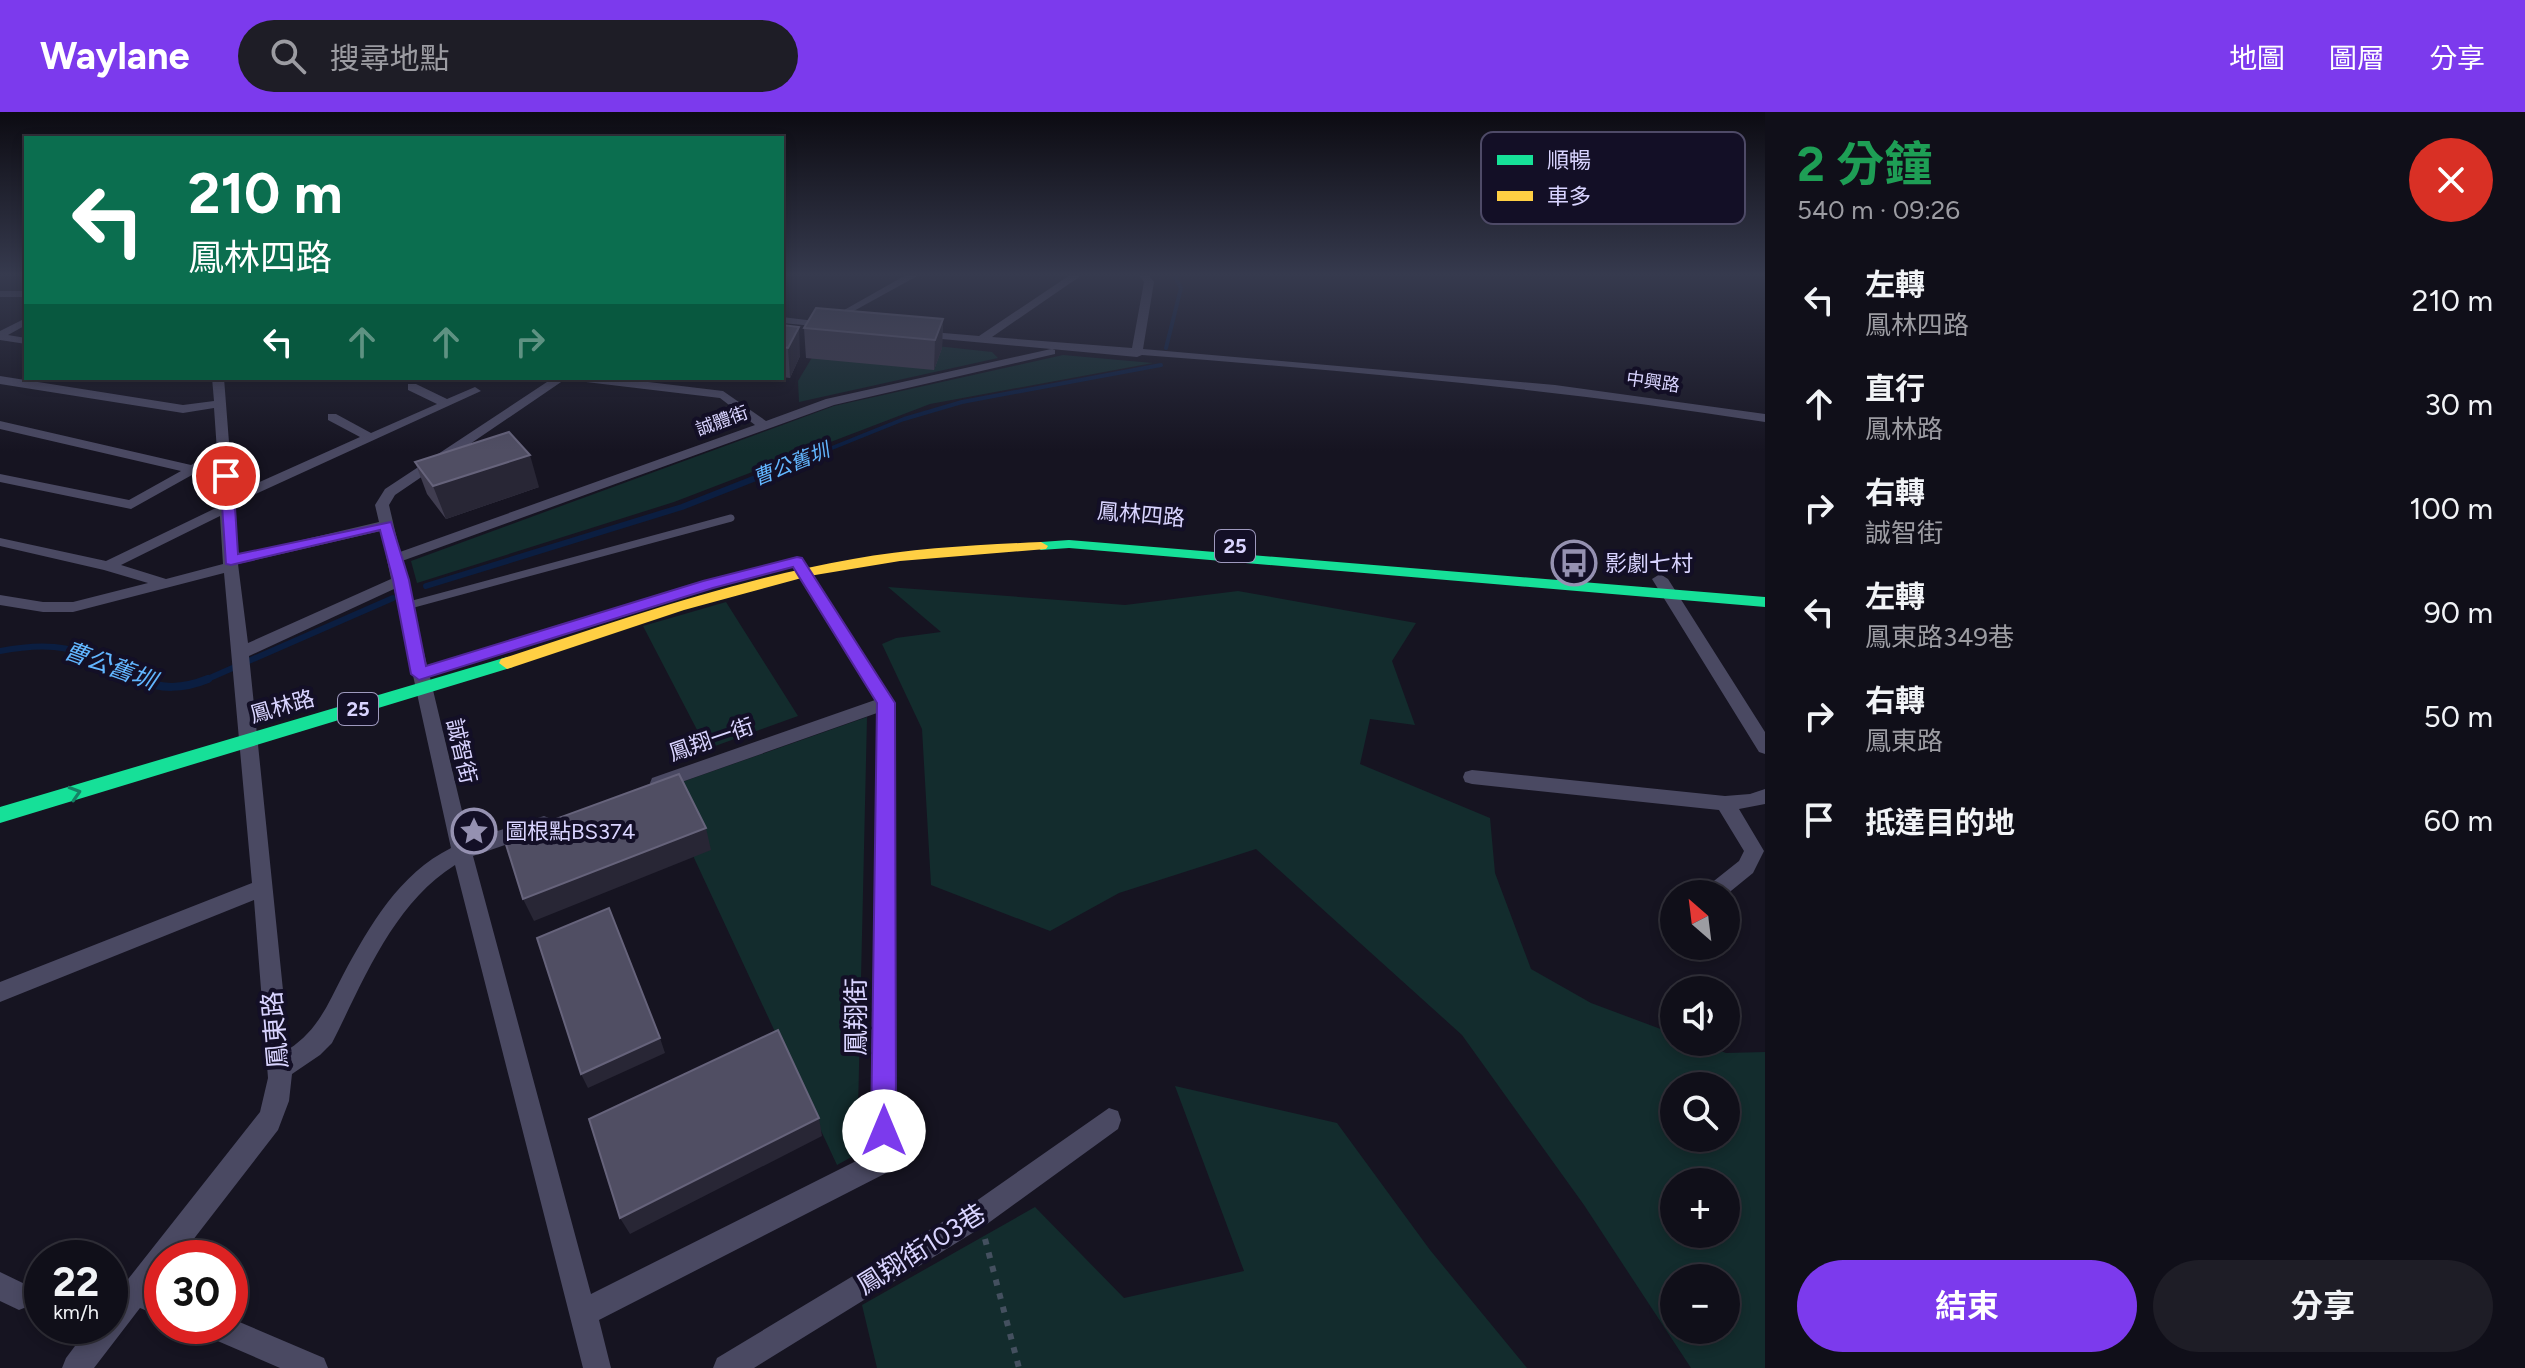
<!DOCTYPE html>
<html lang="zh-TW">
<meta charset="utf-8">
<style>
body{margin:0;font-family:Figtree,"Noto Sans TC",sans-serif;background:#1e1d26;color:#f1f3f6;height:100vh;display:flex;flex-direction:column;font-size:30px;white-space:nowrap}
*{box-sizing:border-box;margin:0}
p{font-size:26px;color:#9c9ca2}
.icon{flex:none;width:44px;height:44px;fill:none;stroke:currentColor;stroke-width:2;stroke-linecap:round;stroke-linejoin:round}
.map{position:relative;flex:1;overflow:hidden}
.drawer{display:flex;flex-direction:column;background:#100f19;width:760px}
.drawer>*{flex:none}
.hud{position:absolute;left:24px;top:24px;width:760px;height:244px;border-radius:0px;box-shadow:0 4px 12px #0003,0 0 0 2px #302f38;background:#0b6e4f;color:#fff;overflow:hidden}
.needle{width:52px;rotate:332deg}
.tools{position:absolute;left:1660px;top:768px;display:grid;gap:16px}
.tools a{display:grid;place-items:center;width:80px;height:80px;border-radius:50%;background:#100f19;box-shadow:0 4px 12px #0003,0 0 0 2px #302f38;font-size:40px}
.speed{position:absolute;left:24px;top:1128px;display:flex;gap:16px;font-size:40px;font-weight:700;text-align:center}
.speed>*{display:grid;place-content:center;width:104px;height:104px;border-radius:50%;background:#100f19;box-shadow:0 4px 12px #0003,0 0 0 2px #302f38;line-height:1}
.speed small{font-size:20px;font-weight:400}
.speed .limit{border:12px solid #d22;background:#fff;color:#111}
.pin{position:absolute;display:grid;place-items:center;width:68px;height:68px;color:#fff;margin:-34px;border:4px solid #fff;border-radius:50%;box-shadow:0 2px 8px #0007}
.me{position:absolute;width:88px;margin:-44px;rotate:0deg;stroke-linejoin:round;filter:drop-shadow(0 0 6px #0008)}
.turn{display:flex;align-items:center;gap:28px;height:168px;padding:0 32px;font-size:36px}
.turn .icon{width:104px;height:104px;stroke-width:2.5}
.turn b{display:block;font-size:56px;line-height:68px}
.lanes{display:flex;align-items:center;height:76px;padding:0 32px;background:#0003;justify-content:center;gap:40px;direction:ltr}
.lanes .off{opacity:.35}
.round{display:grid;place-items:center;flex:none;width:84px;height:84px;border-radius:42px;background:#1e1d26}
.headline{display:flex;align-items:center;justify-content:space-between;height:136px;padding:0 32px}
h1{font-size:48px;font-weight:700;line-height:60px;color:#1e9e55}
.primary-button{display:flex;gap:16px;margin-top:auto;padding:16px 32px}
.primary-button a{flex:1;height:92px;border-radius:48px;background:#7c3aed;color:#fff;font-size:32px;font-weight:700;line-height:92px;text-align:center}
.primary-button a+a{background:#1e1d26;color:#f1f3f6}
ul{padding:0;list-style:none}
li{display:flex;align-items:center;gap:24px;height:104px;padding:0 32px}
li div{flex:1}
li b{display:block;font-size:30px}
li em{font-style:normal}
header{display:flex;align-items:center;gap:48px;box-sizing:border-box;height:112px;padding:0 40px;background:#7c3aed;color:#fff}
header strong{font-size:38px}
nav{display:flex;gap:44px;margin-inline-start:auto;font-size:28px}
.search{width:560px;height:72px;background:#1e1d26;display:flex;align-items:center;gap:20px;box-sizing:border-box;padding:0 28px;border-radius:44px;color:#9c9ca2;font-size:30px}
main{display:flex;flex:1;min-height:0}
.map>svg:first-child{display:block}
.green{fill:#132c2d;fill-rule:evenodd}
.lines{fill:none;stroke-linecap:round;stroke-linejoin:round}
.stream-far2{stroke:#0b1e41;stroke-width:4}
.stream-far1{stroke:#0b1e41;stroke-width:6}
.stream{stroke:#0b1e41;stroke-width:8}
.path{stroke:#44505f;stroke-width:6;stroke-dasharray:6 8;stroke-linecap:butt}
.lane{stroke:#4a4962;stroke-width:7}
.street{fill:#4a4962;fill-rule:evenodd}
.fast{fill:#16e098;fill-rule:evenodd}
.slow{fill:#ffcf43;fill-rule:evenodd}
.wall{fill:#403d50}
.shaded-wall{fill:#282635}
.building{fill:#504e63;stroke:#66637b;stroke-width:2}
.oneway{stroke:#158265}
.route{fill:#7c3aed;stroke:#51269a;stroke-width:2}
.labels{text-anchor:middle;stroke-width:8;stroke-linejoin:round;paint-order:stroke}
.far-street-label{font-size:18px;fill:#d9d4ff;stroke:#130f26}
.far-water-label{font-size:20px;font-style:italic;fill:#62b6ff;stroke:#130f26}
.shield{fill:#130f26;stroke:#9e99be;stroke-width:2}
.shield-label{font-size:20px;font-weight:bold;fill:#d9d4ff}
.street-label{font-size:22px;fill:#d9d4ff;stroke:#130f26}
.poi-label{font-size:22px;fill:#d9d4ff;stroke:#130f26;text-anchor:start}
.water-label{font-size:24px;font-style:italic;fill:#62b6ff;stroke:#130f26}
.near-street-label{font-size:26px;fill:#d9d4ff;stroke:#130f26}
.key{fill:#130f26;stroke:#4e4a67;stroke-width:2}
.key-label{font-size:22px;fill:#d9d4ff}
</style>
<header>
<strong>Waylane</strong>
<div class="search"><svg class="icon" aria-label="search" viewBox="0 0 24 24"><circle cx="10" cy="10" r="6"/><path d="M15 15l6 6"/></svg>搜尋地點</div>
<nav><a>地圖</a><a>圖層</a><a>分享</a></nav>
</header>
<main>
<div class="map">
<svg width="1765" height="1256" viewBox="0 0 1765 1256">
<rect width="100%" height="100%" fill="#161421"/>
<path class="green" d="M 826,222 L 992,240 L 998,246 L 799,290 L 798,269 Z
M 1063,243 L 1153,251 L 930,292 L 674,390 L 417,471 L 411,449 L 834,294 Z
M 888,475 L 1125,493 L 1238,479 L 1416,511 L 1392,549 L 1415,613 L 1370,607 L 1360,652 L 1490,706 L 1495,761 L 1531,857 L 1591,891 L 1674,922 L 1674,930 L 1696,930 L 1726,941 L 1765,940 L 1765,1256 L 1691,1256 L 1584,1093 L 1462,923 L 1256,737 L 1119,781 L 1050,819 L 931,773 L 922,617 L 882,532 L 896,526 L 941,520 ZM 1726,974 L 1726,1026 L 1674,1026 L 1674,974 ZM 1726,1070 L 1726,1122 L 1674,1122 L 1674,1070 ZM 1674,1166 L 1726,1166 L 1726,1218 L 1674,1218 Z
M 726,490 L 798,604 L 707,637 L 643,514 Z
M 867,605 L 857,1042 L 837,1053 L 662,677 Z
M 1175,974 L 1337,1011 L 1430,1138 L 1527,1256 L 877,1256 L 862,1193 L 1035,1095 L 1124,1186 L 1244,1159 Z"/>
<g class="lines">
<path class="stream-far2" d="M 1166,236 L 1181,176 L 1174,163
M 822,340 L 904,307 L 962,290 L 1161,253"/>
<path class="stream-far1" d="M 426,474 L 682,395 L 827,338
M 0,539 C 67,526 82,541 141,569
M 203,569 L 393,486"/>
<path class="stream" d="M 137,567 C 161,578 183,577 208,567"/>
<path class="path" d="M 985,1127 L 1019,1256"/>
<path class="lane" d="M 406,494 L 731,406"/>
<path class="street" d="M 906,163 L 919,163 L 832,211 L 836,214 L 835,216 L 782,211 L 782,205 L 823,210 Z
M 1070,163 L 1082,163 L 992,225 L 1132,236 L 1144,170 L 1139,163 L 1149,163 L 1154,170 L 1143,237 L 1555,273 L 1765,302 L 1765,310 C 1558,277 1350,259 1142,243 L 1137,245 L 920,225 L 915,222 L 920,219 L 979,224 Z
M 0,179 L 26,179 L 26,185 L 0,185 Z
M 26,206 L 26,213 L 8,223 L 26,226 L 26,232 L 0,228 L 0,219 Z
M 1051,237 L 1055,238 L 1055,242 L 834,293 L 402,449 L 469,728 L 544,704 L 551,707 L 554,712 L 551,717 L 473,744 L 591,1182 L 870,1042 L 877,601 L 659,678 L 652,676 L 650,671 L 652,666 L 875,588 L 790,450 L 797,445 L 802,447 L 895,591 L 896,1049 L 892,1058 L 599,1208 L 611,1256 L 583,1256 L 455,753 C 393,792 364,868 332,931 L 320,943 L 292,962 L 289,989 L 278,1018 L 179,1146 L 162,1146 L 162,1167 L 156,1175 L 162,1177 L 162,1205 L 140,1196 L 94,1256 L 62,1256 L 66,1246 L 90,1214 L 110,1214 L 110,1190 L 260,1000 L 268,966 L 254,788 L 0,890 L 0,870 L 252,771 L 224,461 L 73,500 L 43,500 L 0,493 L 0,483 L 43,490 L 73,490 L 148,471 L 104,458 L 0,434 L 0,426 L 106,449 L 220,394 L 217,349 L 131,397 L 0,370 L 0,362 L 129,388 L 181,359 L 0,317 L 0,309 L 191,353 L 217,339 L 214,296 L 183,301 L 0,272 L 0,264 L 183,293 L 214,289 L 212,266 L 224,266 L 233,382 L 360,325 L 328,308 L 328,302 L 336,302 L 371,321 L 437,292 L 408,278 L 408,272 L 416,272 L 447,287 L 475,275 L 481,279 L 234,392 L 238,443 L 379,410 L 375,393 L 385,377 L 553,266 L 567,266 L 395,383 L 389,393 L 400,440 L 755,313 L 720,286 L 586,270 L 580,266 L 615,266 L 723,279 L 766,309 L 826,287 ZM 220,404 L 223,452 L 166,467 L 121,453 ZM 381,419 L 391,467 L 248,531 L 238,452 ZM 394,477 L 451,736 C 399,762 370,813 343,863 C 328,892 318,918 289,937 L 249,544 Z
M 1660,462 L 1668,467 L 1765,620 L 1765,642 L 1759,640 L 1652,467 Z
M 1472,658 L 1725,684 L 1750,682 L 1765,677 L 1765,692 L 1739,697 L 1764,739 L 1753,761 L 1726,783 L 1702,782 L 1705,776 L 1739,749 L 1744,739 L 1719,698 L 1472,672 L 1465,670 L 1463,665 L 1465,660 Z
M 1109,996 L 1118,999 L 1121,1008 L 1118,1017 L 987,1112 L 754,1256 L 713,1256 L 717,1246 L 969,1094 Z
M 0,1160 L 29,1174 L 33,1184 L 29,1194 L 19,1198 L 0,1189 Z
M 230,1206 L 324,1246 L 328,1256 L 280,1256 L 206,1224 L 202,1214 L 230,1214 Z"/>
<path class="fast" d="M 1069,428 L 1765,485 L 1765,495 L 1069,436 L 1041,438 L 1034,434 L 1041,430 Z
M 507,545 L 513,547 L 515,551 L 513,555 L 0,711 L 0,695 Z"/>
<path class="slow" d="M 1041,430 L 1048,434 L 1046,437 L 900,449 L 809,464 L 684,498 L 507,557 L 499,551 L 501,547 C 617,509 732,468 853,447 C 915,436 978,433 1041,430 Z"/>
</g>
<path class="wall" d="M 943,207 L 942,236 L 934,258 L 806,246 L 804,216 Z
M 782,213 L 800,244 L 790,266 L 782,265 Z
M 415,350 L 539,375 L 446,407 L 427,382 Z"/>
<path class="shaded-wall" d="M 943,207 L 942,236 L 934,258 L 935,228 Z
M 799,215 L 800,244 L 790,266 L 788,236 Z
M 530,343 L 539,375 L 446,407 L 433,374 Z
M 706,716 L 711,738 L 534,809 L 523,787 Z
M 660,926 L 665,941 L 588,976 L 581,962 Z
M 819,1006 L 822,1024 L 630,1122 L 620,1106 Z"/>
<path class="building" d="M 816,196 L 943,207 L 935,228 L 804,216 Z
M 782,213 L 799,215 L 788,236 L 782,235 Z
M 509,320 L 530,343 L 433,374 L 415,350 Z
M 679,662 L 706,716 L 523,787 L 504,726 Z
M 609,796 L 660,926 L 581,962 L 537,826 Z
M 778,918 L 819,1006 L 620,1106 L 589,1007 Z"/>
<defs><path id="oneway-chevron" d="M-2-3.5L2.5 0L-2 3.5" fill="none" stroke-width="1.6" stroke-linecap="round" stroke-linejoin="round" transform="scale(2)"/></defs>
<use class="oneway" href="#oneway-chevron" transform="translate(75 681) rotate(-17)"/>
<linearGradient id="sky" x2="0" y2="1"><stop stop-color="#0c0b12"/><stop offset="0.48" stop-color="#363a4e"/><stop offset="1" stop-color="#363a4e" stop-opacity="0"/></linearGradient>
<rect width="1765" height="339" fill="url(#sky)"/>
<path class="route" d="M 226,360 L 233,364 L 238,442 L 391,410 L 409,468 L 426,554 L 703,469 L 797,445 L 802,446 L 895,591 L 896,1019 L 892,1027 L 884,1031 L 875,1027 L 871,1019 L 877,591 L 793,455 L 713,476 L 419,568 L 411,562 L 393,468 L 380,418 L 231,453 L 226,452 L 220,364 Z"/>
<defs>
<g id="bus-ring" transform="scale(2.3)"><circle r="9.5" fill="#130f26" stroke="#9591b1" stroke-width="1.5"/><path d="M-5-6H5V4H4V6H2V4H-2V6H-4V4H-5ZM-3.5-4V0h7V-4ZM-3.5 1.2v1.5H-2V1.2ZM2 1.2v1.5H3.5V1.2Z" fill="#9591b1"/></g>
<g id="sight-ring" transform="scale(2.3)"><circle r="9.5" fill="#130f26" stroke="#9591b1" stroke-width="1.5"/><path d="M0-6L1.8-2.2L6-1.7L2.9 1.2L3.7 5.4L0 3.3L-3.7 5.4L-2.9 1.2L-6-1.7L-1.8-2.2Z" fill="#9591b1"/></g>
</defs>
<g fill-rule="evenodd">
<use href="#bus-ring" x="1574" y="451"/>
<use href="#sight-ring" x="474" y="719"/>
</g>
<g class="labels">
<g class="far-street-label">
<text transform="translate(1653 270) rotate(8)" y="6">中興路</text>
<text transform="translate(722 309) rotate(-20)" y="6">誠體街</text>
</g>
<g class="far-water-label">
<text transform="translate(791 352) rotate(-22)" y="7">曹公舊圳</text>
</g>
<g class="shield">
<rect x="1215" y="418" width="40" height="32" rx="6"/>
<rect x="338" y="581" width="40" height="32" rx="6"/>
</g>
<g class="shield-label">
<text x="1235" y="441">25</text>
<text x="358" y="604">25</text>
</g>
<g class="street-label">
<text transform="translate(1141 402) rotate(5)" y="8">鳳林四路</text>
<text transform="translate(282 594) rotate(-16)" y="8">鳳林路</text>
<text transform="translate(711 627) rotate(-19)" y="8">鳳翔一街</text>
<text transform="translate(462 639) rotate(77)" y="8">誠智街</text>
</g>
<g class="poi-label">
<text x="1605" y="459">影劇七村</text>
<text x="505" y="727">圖根點BS374</text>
</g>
<g class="water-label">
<text transform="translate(110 554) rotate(20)" y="8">曹公舊圳</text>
</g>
<g class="near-street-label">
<text transform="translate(856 905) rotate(-90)" y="9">鳳翔街</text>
<text transform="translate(275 918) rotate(-95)" y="9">鳳東路</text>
<text transform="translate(921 1137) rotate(-32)" y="9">鳳翔街103巷</text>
</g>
</g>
<rect x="1481" y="20" width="264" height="92" rx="12" class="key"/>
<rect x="1497" y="43" width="36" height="10" fill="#16e098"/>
<rect x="1497" y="79" width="36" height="10" fill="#ffcf43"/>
<g class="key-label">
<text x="1547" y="56">順暢</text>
<text x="1547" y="92">車多</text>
</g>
</svg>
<div class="tools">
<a><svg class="needle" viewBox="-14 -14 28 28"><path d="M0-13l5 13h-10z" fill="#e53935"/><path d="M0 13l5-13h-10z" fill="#9c9ca2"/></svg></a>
<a><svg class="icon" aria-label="sound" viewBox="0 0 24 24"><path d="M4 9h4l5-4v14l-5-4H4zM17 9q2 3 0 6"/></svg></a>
<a><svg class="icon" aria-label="search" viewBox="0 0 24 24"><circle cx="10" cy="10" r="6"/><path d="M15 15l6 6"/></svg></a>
<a>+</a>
<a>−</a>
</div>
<div class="speed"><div>22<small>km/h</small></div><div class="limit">30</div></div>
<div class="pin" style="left:226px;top:364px;background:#d93025"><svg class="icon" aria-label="arrive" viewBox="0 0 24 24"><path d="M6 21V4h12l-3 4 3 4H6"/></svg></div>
<svg class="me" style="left:884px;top:1019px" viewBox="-20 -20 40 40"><circle r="19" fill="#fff"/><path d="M0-13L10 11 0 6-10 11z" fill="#7c3aed"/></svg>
<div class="hud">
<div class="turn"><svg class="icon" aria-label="left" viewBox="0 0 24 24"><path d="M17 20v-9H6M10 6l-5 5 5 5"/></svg><div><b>210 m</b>鳳林四路</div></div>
<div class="lanes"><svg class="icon" aria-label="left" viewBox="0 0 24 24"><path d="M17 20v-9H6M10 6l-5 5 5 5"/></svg><svg class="icon off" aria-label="ahead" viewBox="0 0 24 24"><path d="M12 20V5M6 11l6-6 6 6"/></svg><svg class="icon off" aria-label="ahead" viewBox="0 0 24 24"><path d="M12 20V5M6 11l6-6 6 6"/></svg><svg class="icon off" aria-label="right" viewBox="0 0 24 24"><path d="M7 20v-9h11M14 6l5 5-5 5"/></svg></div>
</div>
</div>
<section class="drawer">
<div class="headline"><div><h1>2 分鐘</h1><p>540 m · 09:26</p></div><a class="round" style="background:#d93025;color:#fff"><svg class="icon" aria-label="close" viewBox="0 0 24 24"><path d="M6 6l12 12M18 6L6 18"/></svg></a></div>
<ul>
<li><svg class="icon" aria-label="left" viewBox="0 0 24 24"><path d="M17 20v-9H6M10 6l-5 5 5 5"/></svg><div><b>左轉</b><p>鳳林四路</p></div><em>210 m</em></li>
<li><svg class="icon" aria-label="ahead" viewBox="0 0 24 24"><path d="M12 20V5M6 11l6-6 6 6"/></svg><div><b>直行</b><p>鳳林路</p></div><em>30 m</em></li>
<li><svg class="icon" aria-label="right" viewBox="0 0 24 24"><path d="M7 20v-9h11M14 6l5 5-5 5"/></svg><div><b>右轉</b><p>誠智街</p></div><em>100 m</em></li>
<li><svg class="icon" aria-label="left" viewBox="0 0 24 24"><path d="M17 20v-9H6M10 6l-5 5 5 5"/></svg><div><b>左轉</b><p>鳳東路349巷</p></div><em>90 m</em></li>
<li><svg class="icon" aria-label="right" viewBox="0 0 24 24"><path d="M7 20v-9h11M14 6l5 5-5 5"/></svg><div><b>右轉</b><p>鳳東路</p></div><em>50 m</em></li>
<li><svg class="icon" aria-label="arrive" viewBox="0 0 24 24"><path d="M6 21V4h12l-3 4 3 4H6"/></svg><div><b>抵達目的地</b></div><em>60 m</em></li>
</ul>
<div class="primary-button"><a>結束</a><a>分享</a></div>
</section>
</main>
